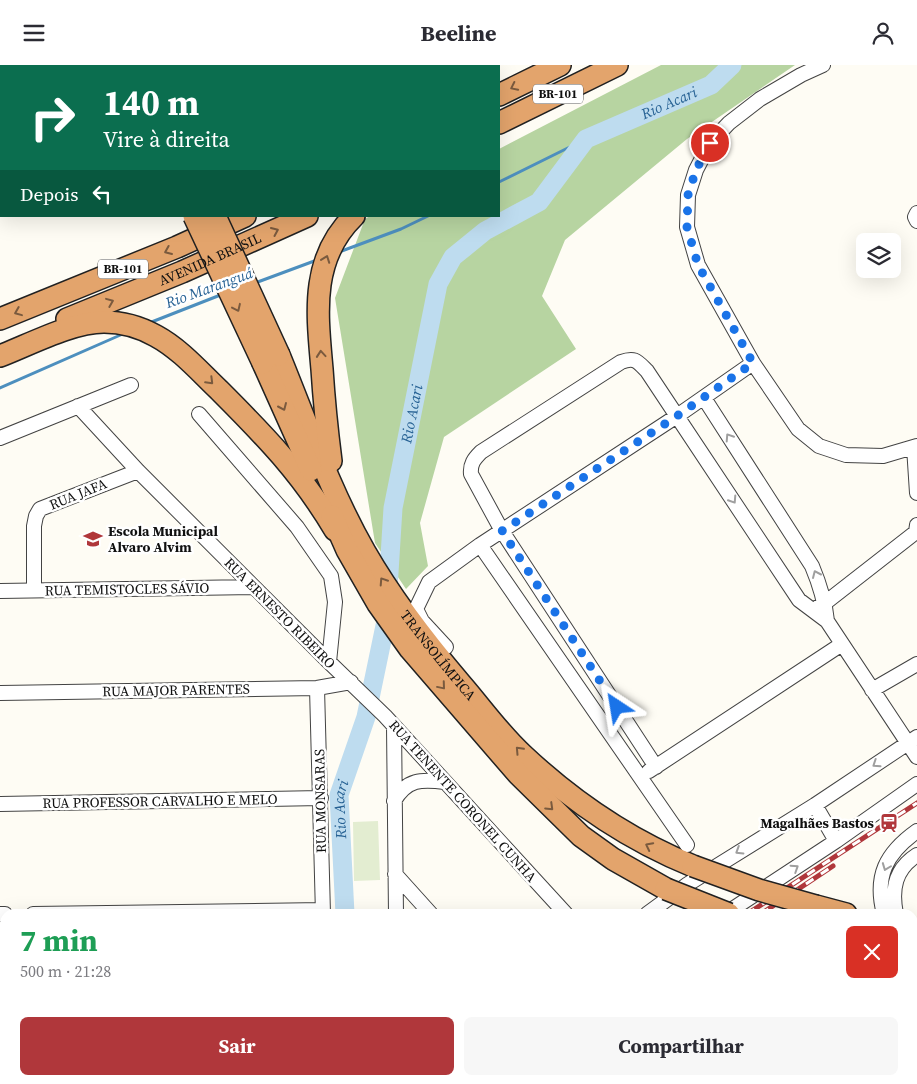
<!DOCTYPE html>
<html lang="pt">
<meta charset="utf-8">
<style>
body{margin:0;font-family:"Source Serif 4",serif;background:#f7f7f7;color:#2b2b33;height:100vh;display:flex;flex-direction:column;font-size:19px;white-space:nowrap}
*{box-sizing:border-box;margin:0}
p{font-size:16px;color:#7c7c81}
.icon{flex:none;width:28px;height:28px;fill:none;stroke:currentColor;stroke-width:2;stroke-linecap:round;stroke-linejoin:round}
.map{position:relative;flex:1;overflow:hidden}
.panel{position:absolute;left:0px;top:844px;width:918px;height:176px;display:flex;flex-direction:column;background:#fff;border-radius:15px 15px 0 0;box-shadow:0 5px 20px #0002}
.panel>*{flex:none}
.guide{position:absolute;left:0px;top:0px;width:500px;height:152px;box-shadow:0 5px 20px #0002;background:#0b6e4f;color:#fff;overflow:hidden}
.controls{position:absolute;left:856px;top:168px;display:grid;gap:10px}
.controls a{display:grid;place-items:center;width:45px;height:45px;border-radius:8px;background:#fff;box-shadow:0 5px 20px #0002;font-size:25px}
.pin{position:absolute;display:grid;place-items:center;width:42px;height:42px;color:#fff;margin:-21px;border:2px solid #fff;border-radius:50%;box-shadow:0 1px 5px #0007}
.me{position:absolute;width:55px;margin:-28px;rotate:327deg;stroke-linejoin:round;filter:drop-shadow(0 0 4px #0008)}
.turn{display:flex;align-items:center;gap:18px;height:105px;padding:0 20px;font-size:22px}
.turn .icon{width:65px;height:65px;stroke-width:2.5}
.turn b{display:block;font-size:35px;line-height:42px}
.then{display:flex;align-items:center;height:48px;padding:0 20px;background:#0003;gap:10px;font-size:19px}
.round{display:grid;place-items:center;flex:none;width:52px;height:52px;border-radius:8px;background:#f7f7f7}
.overview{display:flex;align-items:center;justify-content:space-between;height:85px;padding:0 20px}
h1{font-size:30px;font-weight:700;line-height:38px;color:#1e9e55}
.action{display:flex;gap:10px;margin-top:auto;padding:10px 20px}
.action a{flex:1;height:58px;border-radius:8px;background:#b0373b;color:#fff;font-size:20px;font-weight:700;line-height:58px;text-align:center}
.action a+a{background:#f7f7f7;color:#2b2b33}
header{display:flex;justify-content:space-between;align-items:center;height:65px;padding:0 20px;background:#fff;font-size:22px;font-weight:700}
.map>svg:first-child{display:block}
.forest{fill:#b7d4a1}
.pitch{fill:#e3edd1}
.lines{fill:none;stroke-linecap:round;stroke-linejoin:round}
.stream{stroke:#4d8fbe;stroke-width:3}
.river{stroke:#bedcef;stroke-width:19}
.minor-casing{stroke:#434343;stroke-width:16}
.highway-casing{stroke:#212121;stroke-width:24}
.minor{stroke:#fff;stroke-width:14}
.highway{stroke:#e3a46c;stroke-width:21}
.rail-casing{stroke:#b0373b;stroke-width:5}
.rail{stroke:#fff;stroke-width:3;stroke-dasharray:9;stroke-linecap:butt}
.highway-bridge-casing{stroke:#212121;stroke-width:24;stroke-linecap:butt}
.highway-bridge{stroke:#e3a46c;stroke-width:21}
.oneway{stroke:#7a5a3e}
.oneway2{stroke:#9f9f9f}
.route{stroke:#1a73e8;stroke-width:9;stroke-dasharray:0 16.2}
.labels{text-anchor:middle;stroke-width:5;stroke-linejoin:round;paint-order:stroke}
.shield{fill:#fff;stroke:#585858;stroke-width:1}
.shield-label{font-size:12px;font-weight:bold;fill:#101010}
.street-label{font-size:14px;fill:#101010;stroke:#fff}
.poi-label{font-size:14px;font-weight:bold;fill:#101010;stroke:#fff;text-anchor:start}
.water-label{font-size:15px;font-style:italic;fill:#276294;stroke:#fff}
</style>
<header><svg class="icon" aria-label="menu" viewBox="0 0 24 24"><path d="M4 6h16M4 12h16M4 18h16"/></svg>Beeline<svg class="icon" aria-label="person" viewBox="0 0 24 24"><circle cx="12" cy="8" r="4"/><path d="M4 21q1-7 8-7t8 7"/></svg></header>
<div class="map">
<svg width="917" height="1019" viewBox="0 0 917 1019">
<rect width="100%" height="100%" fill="#fefcf4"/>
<path class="forest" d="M 206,0 L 439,0 L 206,1 Z
M 661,0 L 795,0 L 687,74 L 565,175 L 542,231 L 576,284 L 444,372 L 420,458 L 428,501 L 406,524 L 375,478 L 335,233 L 365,154 L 370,151 L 499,151 L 499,84 Z"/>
<path class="pitch" d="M 378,756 L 380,815 L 354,816 L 353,757 Z
M 760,1015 L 854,1015 L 854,1019 L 760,1019 Z"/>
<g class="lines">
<path class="stream" d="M 237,0 L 245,1
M 422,1 L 436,0
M 454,1 L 455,0
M 499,117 L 586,74
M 339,187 L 401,164 L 428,151
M 255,218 L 317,195
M 149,258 L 223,229
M 0,323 L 125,268
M 291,1019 L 319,1017 L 324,1015"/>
<path class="river" id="s1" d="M 345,849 L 339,730 L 366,652 L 386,556 L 393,443 L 438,219 L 453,192 L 485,166 L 539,137 L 586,74 L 711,20 L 732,0"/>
<g class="minor-casing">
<path id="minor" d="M 823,0 L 801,10 L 760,34 L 729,58 L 710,78 L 696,105 L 688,130 L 687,162 L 698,200 L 753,298 L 798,364 L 819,381 L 846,390 L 883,391 L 917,381
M 917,148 L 915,152 L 917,156
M 704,333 L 812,501 C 820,520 825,536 827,556
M 78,341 L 138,406 L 329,597 L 385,651 L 566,849
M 199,349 L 297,462 L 331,511 L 335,537 L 329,597
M 0,373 L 131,320
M 914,382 L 917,428
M 480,480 L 687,780
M 34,525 L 34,461 L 36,451 L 40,444 L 138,406
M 0,526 L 254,522
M 818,542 L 825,538 L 916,467 L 917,460
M 446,582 L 422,556 L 416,544 L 429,517 L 480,480 L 677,351 L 753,298
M 317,623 L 323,849
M 872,625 L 917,599
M 0,628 L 317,623 L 351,617
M 394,661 L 396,849
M 656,702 L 502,466 L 471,409 C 470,399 474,394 481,387 L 621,297 C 635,292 637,296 647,306 L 799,535 L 827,556 L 917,692
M 649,706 L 842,579
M 394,736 C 407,714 421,714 445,717
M 0,739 L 321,733
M 815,740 L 836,776
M 395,809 L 431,849
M 0,849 L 5,849
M 33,849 L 323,845
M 647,849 L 688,819 L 815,740 L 917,672
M 725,849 L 836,776 L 917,719
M 884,849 C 874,811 886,788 917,766
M 896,849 C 891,824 895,804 917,790
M 912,961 L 917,961
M 0,966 L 5,966
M 912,1000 L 917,1000
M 485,1015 L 487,1019
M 675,1015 L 675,1019
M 892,1015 L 892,1019
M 500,1019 L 507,1015"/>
</g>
<g class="highway-casing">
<g id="highway">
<path d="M 172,1 L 172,0"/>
<path d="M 187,1 L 188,0"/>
<path d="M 480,1 L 480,0"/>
<path d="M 499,30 L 560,0"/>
<path d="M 499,58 L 617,0"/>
<path d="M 0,254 L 177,182 L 245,151"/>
<path id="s2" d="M 67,254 L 182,207 L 307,151"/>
<path id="s3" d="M 279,290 C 306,356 330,426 365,487 C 392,534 426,578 461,619 C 481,642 500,669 523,690 C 573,737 629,775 693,801"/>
<path d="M 0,291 C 31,279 72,257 104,257 C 122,257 140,262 156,271 C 180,284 199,306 219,325 C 265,371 302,409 335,465"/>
<path d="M 263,298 L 311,405"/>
<path d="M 331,396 C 327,365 324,335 322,304 C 317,248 310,194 354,151"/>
<path d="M 332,451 L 347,485 L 378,539 L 410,584 L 518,709 L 581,771 L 613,794 L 666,824"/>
<path d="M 816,841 L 846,849"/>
<path d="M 912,868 L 917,870"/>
<path d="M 912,902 L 917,903"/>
</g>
</g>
<use href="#minor" class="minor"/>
<use href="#highway" class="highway"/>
<g class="rail-casing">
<path id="rail" d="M 747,849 L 917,738
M 761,849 L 833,801
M 545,1019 L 548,1015
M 557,1019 L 560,1015"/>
</g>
<use href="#rail" class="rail"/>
<g class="highway-bridge-casing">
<path id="highway-bridge" d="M 194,151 L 263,298
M 215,151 L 279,290
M 693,801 L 759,825 L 816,841
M 666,824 L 729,849"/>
</g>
<use href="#highway-bridge" class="highway-bridge"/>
</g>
<defs><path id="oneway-chevron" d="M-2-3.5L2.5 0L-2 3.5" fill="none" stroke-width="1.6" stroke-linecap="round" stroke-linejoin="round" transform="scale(1.25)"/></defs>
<g class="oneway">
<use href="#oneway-chevron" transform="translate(514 22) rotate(154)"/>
<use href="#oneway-chevron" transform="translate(275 166) rotate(-24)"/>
<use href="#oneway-chevron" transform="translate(168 186) rotate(157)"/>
<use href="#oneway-chevron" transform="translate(326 194) rotate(-70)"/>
<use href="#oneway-chevron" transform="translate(110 237) rotate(-22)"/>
<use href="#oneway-chevron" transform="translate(237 243) rotate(65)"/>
<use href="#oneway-chevron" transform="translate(18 247) rotate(158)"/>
<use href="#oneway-chevron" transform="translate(321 289) rotate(-95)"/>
<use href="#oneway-chevron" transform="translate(210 316) rotate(45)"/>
<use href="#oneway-chevron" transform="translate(283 342) rotate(66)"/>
<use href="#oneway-chevron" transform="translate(383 516) rotate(-123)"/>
<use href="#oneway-chevron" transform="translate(442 621) rotate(50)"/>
<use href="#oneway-chevron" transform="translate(519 685) rotate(-133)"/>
<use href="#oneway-chevron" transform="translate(550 742) rotate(44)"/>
<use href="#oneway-chevron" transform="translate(649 781) rotate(-153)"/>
</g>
<g class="oneway2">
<use href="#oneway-chevron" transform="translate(729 372) rotate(-123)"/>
<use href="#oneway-chevron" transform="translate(733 435) rotate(57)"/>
<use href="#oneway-chevron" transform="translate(816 509) rotate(-114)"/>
<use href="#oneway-chevron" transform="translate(876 699) rotate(146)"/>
<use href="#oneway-chevron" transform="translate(739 786) rotate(148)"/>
<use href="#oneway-chevron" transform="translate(886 802) rotate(111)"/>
<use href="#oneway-chevron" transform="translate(795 803) rotate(-33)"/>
</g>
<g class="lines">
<path class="route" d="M 617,642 L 502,466 L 677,351 L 753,298 L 698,200 L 687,162 L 688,130 L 696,105 L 710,78"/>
</g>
<defs>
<g id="school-bare" transform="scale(1.5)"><path d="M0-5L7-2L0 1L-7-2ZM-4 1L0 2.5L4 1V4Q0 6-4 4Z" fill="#b0373b" stroke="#fff" stroke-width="2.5" paint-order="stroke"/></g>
<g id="station-bare" transform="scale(1.5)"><path d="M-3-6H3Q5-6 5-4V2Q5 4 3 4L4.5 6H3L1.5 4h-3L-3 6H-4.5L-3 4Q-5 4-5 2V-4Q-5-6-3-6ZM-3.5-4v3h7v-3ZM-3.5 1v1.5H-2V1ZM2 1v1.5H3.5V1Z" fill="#b0373b" stroke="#fff" stroke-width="2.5" paint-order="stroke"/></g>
</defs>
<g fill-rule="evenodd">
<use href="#school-bare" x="93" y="474"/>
<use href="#station-bare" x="889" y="758"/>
</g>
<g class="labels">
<g class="shield">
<rect x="533" y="19.5" width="50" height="19" rx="4"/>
<rect x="98" y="194.5" width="50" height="19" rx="4"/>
</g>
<g class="shield-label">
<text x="558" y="33">BR-101</text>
<text x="123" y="208">BR-101</text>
</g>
<g class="street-label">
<text dy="5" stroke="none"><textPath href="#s2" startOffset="155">AVENIDA BRASIL</textPath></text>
<text transform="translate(78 429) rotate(-22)" y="5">RUA JAFA</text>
<text transform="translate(127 524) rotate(-1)" y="5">RUA TEMISTOCLES SÁVIO</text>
<text transform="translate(280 548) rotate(45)" y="5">RUA ERNESTO RIBEIRO</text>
<text dy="5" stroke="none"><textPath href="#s3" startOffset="342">TRANSOLÍMPICA</textPath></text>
<text transform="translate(176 625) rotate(-1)" y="5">RUA MAJOR PARENTES</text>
<text transform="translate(160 736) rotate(-1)" y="5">RUA PROFESSOR CARVALHO E MELO</text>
<text transform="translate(320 736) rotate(-91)" y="5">RUA MONSARAS</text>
<text transform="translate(463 736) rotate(48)" y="5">RUA TENENTE CORONEL CUNHA</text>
</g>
<g class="poi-label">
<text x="108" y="471">Escola Municipal<tspan x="108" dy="16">Alvaro Alvim</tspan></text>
<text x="874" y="763" text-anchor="end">Magalhães Bastos</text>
</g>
<g class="water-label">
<text dy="5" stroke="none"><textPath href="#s1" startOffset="944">Rio Acari</textPath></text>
<text transform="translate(209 223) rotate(-20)" y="5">Rio Maranguá</text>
<text dy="5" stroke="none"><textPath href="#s1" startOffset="509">Rio Acari</textPath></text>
<text dy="5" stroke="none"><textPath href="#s1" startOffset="105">Rio Acari</textPath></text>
</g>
</g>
</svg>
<div class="controls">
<a><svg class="icon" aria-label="layers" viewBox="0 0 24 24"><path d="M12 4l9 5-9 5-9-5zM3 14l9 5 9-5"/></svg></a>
</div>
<div class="pin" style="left:710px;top:78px;background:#d93025"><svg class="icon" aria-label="arrive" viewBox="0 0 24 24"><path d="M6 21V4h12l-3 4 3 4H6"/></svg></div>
<svg class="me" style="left:617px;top:642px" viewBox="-20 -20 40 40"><path d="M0-17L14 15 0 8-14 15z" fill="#1a73e8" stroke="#fff" stroke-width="4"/></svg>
<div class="guide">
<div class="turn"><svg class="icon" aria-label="right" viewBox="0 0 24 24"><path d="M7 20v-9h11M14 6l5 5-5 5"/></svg><div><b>140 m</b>Vire à direita</div></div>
<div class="then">Depois<svg class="icon" aria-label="left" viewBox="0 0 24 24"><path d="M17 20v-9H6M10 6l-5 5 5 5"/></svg></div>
</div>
<section class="panel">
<div class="overview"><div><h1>7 min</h1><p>500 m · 21:28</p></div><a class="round" style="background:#d93025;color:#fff"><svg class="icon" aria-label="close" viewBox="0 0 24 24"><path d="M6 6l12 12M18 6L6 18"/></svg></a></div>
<div class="action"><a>Sair</a><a>Compartilhar</a></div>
</section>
</div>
